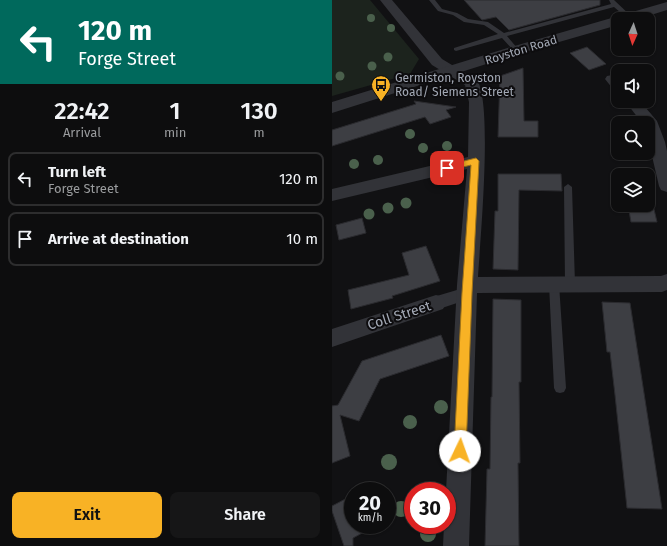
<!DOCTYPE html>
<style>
body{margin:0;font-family:"Fira Sans",sans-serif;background:#161617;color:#f1f3f6;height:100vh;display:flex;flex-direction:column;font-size:15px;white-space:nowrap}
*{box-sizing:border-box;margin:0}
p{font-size:13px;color:#9a9c9e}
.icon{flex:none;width:22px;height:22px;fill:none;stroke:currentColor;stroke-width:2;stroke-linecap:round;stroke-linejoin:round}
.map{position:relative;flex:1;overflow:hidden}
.sheet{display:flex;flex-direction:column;background:#0d0d0e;width:332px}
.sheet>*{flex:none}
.top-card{background:#00695c;color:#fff;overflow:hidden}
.needle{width:26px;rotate:183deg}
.fabs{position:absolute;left:279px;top:12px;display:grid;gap:8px}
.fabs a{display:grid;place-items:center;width:44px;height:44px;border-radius:8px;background:#0d0d0e;box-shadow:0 1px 3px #0004,0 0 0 1px #2d2d2e;font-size:20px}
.speed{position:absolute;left:12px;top:482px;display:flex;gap:8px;font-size:20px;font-weight:700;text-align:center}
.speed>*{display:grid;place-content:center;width:52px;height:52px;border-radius:50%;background:#0d0d0e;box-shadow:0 1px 3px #0004,0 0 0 1px #2d2d2e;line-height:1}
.speed small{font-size:10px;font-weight:400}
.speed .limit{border:6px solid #d22;background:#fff;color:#111}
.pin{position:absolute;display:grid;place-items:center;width:34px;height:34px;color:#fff;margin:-17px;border-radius:8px;box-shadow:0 2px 6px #0006}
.me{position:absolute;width:44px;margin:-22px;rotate:3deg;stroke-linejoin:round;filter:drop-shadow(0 0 3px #0008)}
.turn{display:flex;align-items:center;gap:14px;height:84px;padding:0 12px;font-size:18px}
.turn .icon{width:52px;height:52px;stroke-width:2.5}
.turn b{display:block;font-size:28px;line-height:34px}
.eta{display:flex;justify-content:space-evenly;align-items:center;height:68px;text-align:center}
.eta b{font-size:24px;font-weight:600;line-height:28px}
.cta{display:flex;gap:8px;margin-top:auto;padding:8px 12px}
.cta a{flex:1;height:46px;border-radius:8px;background:#f8b225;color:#111;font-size:16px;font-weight:600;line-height:46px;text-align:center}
.cta a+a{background:#161617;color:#f1f3f6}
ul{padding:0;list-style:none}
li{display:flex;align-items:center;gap:12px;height:54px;margin:0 8px 6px;padding:0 4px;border:2px solid #2d2d2e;border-radius:8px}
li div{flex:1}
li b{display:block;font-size:15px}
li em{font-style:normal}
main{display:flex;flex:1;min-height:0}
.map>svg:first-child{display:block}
.green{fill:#1c231d}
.building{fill:#3d3e43;stroke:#2b2b2f}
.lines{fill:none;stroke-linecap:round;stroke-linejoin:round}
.service{fill:#323338;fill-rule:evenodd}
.pedestrian{fill:#323338;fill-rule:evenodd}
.minor{fill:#323338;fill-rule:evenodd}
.tertiary{fill:#323338;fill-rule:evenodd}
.tree{fill:#4a604c}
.route{fill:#f8b225;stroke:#a17418}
.labels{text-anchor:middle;stroke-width:4;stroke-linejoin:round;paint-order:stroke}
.far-street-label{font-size:12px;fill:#a2a8b4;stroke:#0d0c0e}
.far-poi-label{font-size:12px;fill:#a2a8b4;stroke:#0d0c0e;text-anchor:start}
.street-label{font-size:14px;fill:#a2a8b4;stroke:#0d0c0e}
</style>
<main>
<section class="sheet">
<div class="top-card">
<div class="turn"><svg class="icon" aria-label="left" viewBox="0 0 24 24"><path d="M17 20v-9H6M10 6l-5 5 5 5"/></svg><div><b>120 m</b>Forge Street</div></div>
</div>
<div class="eta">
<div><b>22:42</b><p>Arrival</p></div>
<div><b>1</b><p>min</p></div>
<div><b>130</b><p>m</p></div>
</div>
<ul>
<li><svg class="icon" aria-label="left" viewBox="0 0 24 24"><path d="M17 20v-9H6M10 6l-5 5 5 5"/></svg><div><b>Turn left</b><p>Forge Street</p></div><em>120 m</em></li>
<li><svg class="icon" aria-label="arrive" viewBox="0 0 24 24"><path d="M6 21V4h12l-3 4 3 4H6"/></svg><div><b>Arrive at destination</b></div><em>10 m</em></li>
</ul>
<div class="cta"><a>Exit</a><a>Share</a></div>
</section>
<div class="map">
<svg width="335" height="546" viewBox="0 0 335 546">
<rect width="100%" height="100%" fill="#111113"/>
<path class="green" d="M 0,0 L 38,0 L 87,59 L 78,74 L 0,96 Z"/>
<path class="building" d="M 132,0 L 268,0 L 268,5 L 177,30 L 164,17 L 150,20 Z
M 255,47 L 274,64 L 257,70 L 238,53 Z
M 191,68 L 192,121 L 206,121 L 206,137 L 166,137 L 168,76 Z
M 82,101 L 124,107 L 114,110 L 119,117 L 98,124 L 93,117 L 0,146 L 0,130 L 84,104 Z
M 166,174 L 229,174 L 230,191 L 187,190 L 186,270 L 161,269 L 163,211 L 166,211 Z
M 296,205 L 321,205 L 325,222 L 299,222 Z
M 30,218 L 34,233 L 7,240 L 4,225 Z
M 94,246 L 108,281 L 60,296 L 61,298 L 19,309 L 16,290 L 77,275 L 70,253 Z
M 161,299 L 189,300 L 189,382 L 187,382 L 188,463 L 186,463 L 187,546 L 153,546 L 155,469 L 158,469 L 159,397 L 160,397 Z
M 270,302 L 298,303 L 330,509 L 295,508 L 283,395 L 278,352 L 275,352 Z
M 109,335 L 117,356 L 48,379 L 27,421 L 8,415 L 18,456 L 0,463 L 0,406 L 6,405 L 30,361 Z
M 21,495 L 21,525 L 45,525 L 21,538 L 21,546 L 12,546 L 0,511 L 0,506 Z"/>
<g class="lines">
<path class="service" d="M 97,0 L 103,0 L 110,9 L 125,13 L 136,19 L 156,22 L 172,33 L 279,4 L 277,0 L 282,0 L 300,17 L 295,18 L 282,7 L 175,36 L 186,49 L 186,51 L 182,51 L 170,38 L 124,51 L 122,50 L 122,48 L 166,34 L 152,25 L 132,22 L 121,15 L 106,11 Z
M 236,184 L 240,187 L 243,284 L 242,287 L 238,288 L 234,287 L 233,284 L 232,187 Z
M 222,280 L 226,281 L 227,284 L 234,388 L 232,392 L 228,393 L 224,392 L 222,388 L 217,284 L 218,281 Z"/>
<path class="pedestrian" d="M 135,287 L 140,288 L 143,293 L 140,298 L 104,310 L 98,308 L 96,303 L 98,298 Z"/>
<path class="minor" d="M 48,0 L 60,0 L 110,59 L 145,80 C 161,103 148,243 146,277 L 329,276 L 335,274 L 335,290 L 330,292 L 145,293 L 137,546 L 111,546 L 112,525 L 115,525 L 114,491 L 125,285 L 135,169 L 0,201 L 0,189 L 136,157 L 137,102 L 133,85 L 100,65 Z
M 280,75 L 286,77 L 286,90 L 281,89 L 273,79 L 275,76 Z
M 293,101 L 308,101 L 325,121 L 333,142 L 335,151 L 335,192 L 329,190 L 327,186 L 316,139 L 316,123 L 310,123 Z
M 104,295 L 111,297 L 114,303 L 111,309 L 0,347 L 0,329 Z"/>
<path class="tertiary" d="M 335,2 L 335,10 L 306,19 L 286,19 L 286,25 L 189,53 L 0,113 L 0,102 L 179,47 Z"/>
</g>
<g class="tree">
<circle cx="39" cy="18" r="4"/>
<circle cx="59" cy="28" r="4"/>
<circle cx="56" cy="57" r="4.5"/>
<circle cx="40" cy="66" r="4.5"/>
<circle cx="8" cy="76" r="4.5"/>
<circle cx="78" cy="134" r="5"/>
<circle cx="115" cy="146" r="5"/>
<circle cx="91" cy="148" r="5"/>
<circle cx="46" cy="160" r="5"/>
<circle cx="22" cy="164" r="5"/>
<circle cx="74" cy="203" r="5.5"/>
<circle cx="56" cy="208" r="5.5"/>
<circle cx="37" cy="214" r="5.5"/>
<circle cx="109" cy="407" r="7"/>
<circle cx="78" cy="422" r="7"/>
<circle cx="57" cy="462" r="8"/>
<circle cx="69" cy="509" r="8"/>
<circle cx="96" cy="534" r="8"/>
</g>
<path class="route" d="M 144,158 L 147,161 L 140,293 L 134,451 L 132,455 L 128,457 L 124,455 L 122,451 L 130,293 L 139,165 L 115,171 L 111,168 L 112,166 Z"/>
<defs>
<g id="bus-pin" transform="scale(1)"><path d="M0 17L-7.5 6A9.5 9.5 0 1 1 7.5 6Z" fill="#f8b225" stroke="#0d0c0e"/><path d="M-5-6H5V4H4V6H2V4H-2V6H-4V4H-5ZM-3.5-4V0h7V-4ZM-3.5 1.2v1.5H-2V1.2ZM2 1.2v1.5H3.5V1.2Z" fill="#111"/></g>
</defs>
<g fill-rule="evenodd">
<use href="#bus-pin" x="49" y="85"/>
</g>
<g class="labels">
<g class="far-street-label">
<text transform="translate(189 50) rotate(-17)" y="4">Royston Road</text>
</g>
<g class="far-poi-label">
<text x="63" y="82">Germiston, Royston<tspan x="63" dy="14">Road/ Siemens Street</tspan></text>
</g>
<g class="street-label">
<text transform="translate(67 315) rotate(-18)" y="5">Coll Street</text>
</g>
</g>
</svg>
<div class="fabs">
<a><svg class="needle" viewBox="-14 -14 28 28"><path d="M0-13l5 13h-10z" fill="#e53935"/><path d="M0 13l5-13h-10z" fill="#9a9c9e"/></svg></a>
<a><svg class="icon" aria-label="sound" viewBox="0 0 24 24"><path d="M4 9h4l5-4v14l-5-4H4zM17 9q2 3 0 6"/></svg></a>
<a><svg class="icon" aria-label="search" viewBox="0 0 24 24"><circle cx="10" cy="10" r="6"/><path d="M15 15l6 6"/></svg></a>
<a><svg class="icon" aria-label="layers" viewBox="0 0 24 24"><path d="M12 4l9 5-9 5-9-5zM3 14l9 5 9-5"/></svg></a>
</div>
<div class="speed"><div>20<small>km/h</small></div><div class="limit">30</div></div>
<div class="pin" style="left:115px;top:168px;background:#d93025"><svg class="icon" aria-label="arrive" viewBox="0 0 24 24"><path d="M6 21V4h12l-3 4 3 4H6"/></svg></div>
<svg class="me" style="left:128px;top:451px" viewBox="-20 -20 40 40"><circle r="19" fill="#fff"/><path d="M0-13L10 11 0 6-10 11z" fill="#f8b225"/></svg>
</div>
</main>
